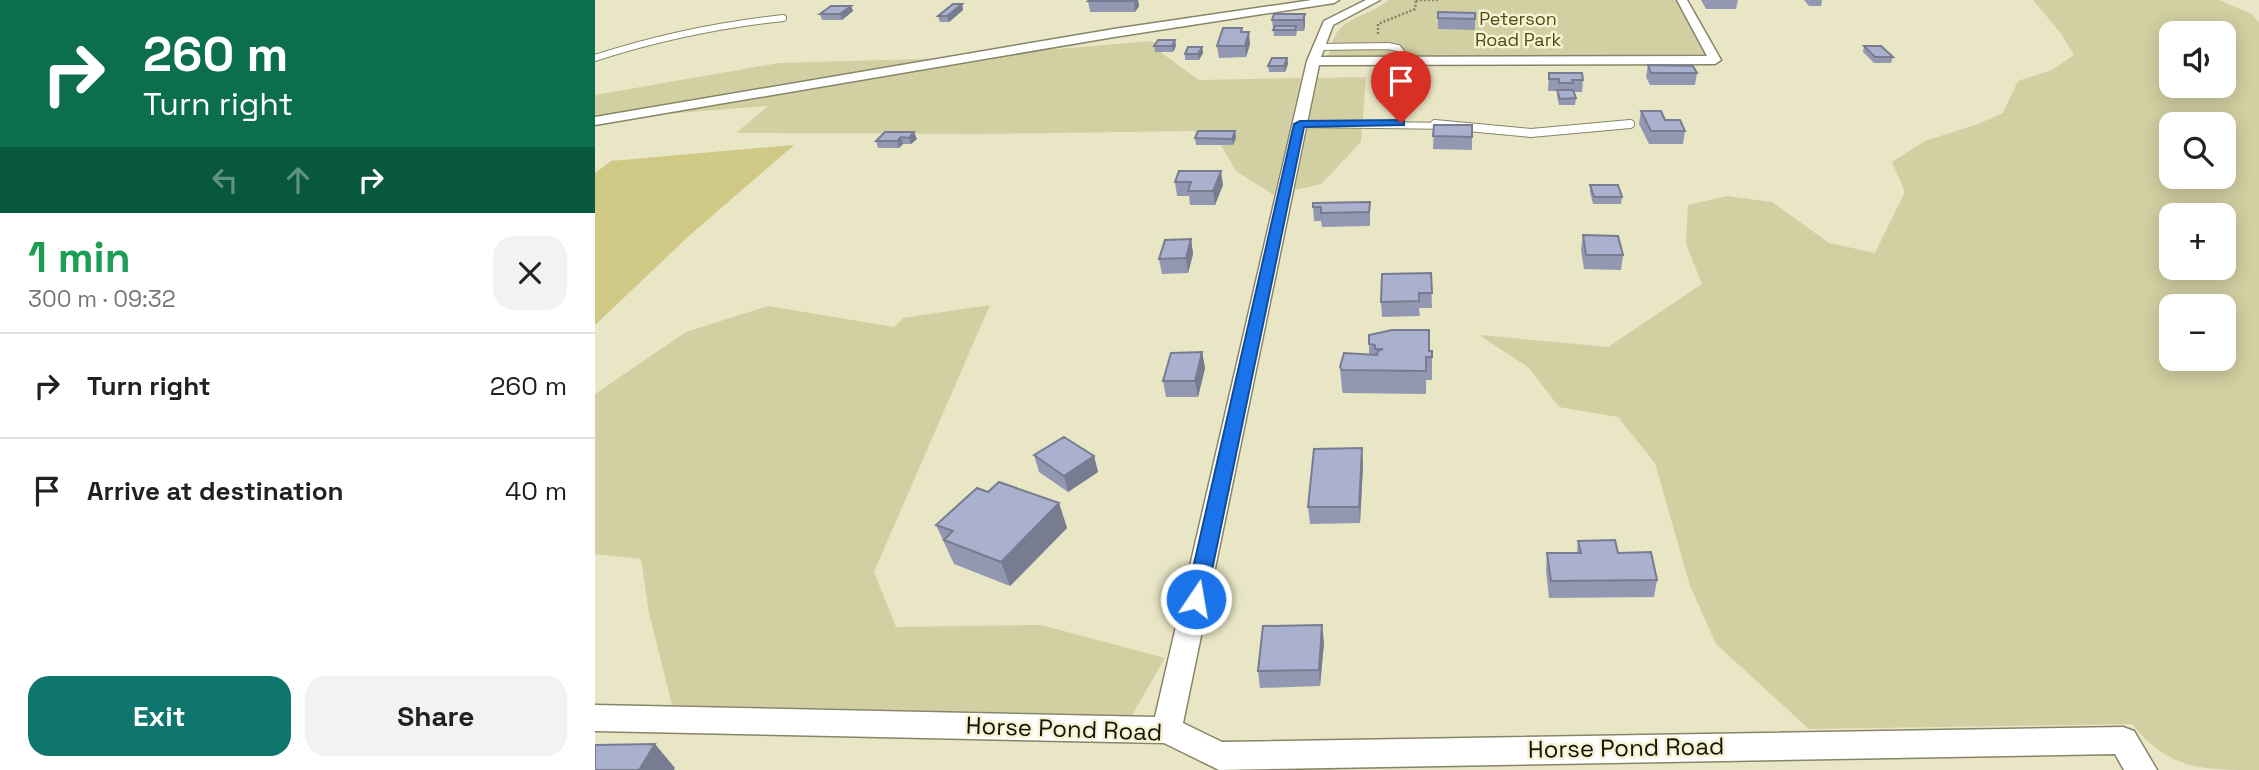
<!DOCTYPE html>
<meta charset="utf-8">
<style>
body{margin:0;font-family:"Space Grotesk",sans-serif;background:#f2f2f2;color:#202124;height:100vh;display:flex;flex-direction:column;font-size:26px;white-space:nowrap}
*{box-sizing:border-box;margin:0}
p{font-size:23px;color:#757577}
.icon{flex:none;width:38px;height:38px;fill:none;stroke:currentColor;stroke-width:2;stroke-linecap:round;stroke-linejoin:round}
.map{position:relative;flex:1;overflow:hidden}
.sheet{display:flex;flex-direction:column;background:#fff;width:595px}
.sheet>*{flex:none}
.banner{background:#0b6e4f;color:#fff;overflow:hidden}
.controls{position:absolute;left:1564px;top:21px;display:grid;gap:14px}
.controls a{display:grid;place-items:center;width:77px;height:77px;border-radius:14px;background:#fff;box-shadow:0 4px 18px #0003;font-size:35px}
.pin{position:absolute;display:grid;place-items:center;width:60px;height:60px;color:#fff;margin:-72px -30px;border-radius:50% 50% 50% 0;rotate:-45deg;box-shadow:0 0 7px #0007}
.pin .icon{rotate:45deg}
.me{position:absolute;width:77px;margin:-38px;rotate:12deg;stroke-linejoin:round;filter:drop-shadow(0 0 5px #0008)}
.turn{display:flex;align-items:center;gap:24px;height:147px;padding:0 28px;font-size:32px}
.turn .icon{width:91px;height:91px;stroke-width:2.5}
.turn b{display:block;font-size:49px;line-height:60px}
.lanes{display:flex;align-items:center;height:66px;padding:0 28px;background:#0003;justify-content:center;gap:35px;direction:ltr}
.lanes .off{opacity:.35}
.round{display:grid;place-items:center;flex:none;width:74px;height:74px;border-radius:21px;background:#f2f2f2}
.headline{display:flex;align-items:center;justify-content:space-between;height:119px;padding:0 28px}
h1{font-size:42px;font-weight:600;line-height:52px;color:#1e9e55}
.action{display:flex;gap:14px;margin-top:auto;padding:14px 28px}
.action a{flex:1;height:80px;border-radius:21px;background:#0f766e;color:#fff;font-size:28px;font-weight:600;line-height:80px;text-align:center}
.action a+a{background:#f2f2f2;color:#202124}
ul{padding:0;list-style:none}
li{display:flex;align-items:center;gap:21px;height:105px;padding:0 28px;border-top:2px solid #e0e0e0}
li div{flex:1}
li b{display:block;font-size:26px}
li em{font-style:normal}
main{display:flex;flex:1;min-height:0}
.map>svg:first-child{display:block}
.green{fill:#d2cfa2;fill-rule:evenodd}
.water{fill:#cfc985}
.lines{fill:none;stroke-linecap:round;stroke-linejoin:round}
.service-far1-casing{stroke:#878567;stroke-width:8}
.service-casing{stroke:#878567;stroke-width:10}
.minor-casing{stroke:#878567;stroke-width:3}
.path{stroke:#85836c;stroke-width:2.5;stroke-dasharray:2 2;stroke-linecap:butt}
.service-far1{stroke:#fff;stroke-width:6}
.service{stroke:#fff;stroke-width:8}
.minor{fill:#fff;fill-rule:evenodd}
.wall{fill:#9298b1}
.shaded-wall{fill:#777c90}
.building{fill:#aab1ce;stroke:#777c90;stroke-width:2}
.route{fill:#1a73e8;stroke:#114b97;stroke-width:2}
.labels{text-anchor:middle;stroke-width:5;stroke-linejoin:round;paint-order:stroke}
.far-park-label{font-size:18px;fill:#504b17;stroke:#f5f3d2}
.near-street-label{font-size:24px;fill:#16150a;stroke:#f5f3d2}
</style>
<main>
<section class="sheet">
<div class="banner">
<div class="turn"><svg class="icon" aria-label="right" viewBox="0 0 24 24"><path d="M7 20v-9h11M14 6l5 5-5 5"/></svg><div><b>260 m</b>Turn right</div></div>
<div class="lanes"><svg class="icon off" aria-label="left" viewBox="0 0 24 24"><path d="M17 20v-9H6M10 6l-5 5 5 5"/></svg><svg class="icon off" aria-label="ahead" viewBox="0 0 24 24"><path d="M12 20V5M6 11l6-6 6 6"/></svg><svg class="icon" aria-label="right" viewBox="0 0 24 24"><path d="M7 20v-9h11M14 6l5 5-5 5"/></svg></div>
</div>
<div class="headline"><div><h1>1 min</h1><p>300 m · 09:32</p></div><a class="round"><svg class="icon" aria-label="close" viewBox="0 0 24 24"><path d="M6 6l12 12M18 6L6 18"/></svg></a></div>
<ul>
<li><svg class="icon" aria-label="right" viewBox="0 0 24 24"><path d="M7 20v-9h11M14 6l5 5-5 5"/></svg><div><b>Turn right</b></div><em>260 m</em></li>
<li><svg class="icon" aria-label="arrive" viewBox="0 0 24 24"><path d="M6 21V4h12l-3 4 3 4H6"/></svg><div><b>Arrive at destination</b></div><em>40 m</em></li>
</ul>
<div class="action"><a>Exit</a><a>Share</a></div>
</section>
<div class="map">
<svg width="1664" height="770" viewBox="0 0 1664 770">
<rect width="100%" height="100%" fill="#e8e6c5"/>
<path class="green" d="M 794,0 L 1084,0 L 1113,52 L 1108,57 L 733,59 C 742,12 762,24 794,0 Z
M 1438,0 L 1624,0 L 1657,14 L 1664,23 L 1664,770 C 1606,770 1574,770 1537,724 L 1214,729 L 1121,644 L 1095,586 L 1060,463 L 1023,417 L 964,407 L 933,367 L 884,335 L 1013,347 L 1107,284 L 1091,244 L 1093,205 L 1132,196 L 1177,202 L 1234,243 L 1280,253 L 1310,192 L 1297,162 L 1330,141 L 1383,124 L 1408,113 L 1423,81 L 1457,70 L 1479,55 L 1465,32 ZM 1577,33 L 1629,33 L 1629,86 L 1577,86 ZM 1577,124 L 1629,124 L 1629,177 L 1577,177 ZM 1577,215 L 1629,215 L 1629,268 L 1577,268 ZM 1577,306 L 1629,306 L 1629,359 L 1577,359 Z
M 557,41 L 568,54 L 604,80 L 706,78 L 679,195 L 641,171 L 626,145 L 599,131 L 385,134 L 141,133 L 173,106 L 44,116 L 416,53 Z
M 360,58 L 0,118 L 0,95 L 184,63 Z
M 771,77 L 766,142 L 726,184 L 700,190 L 723,78 Z
M 395,305 L 279,572 L 301,627 L 446,625 L 570,658 L 537,715 L 77,705 L 54,613 L 46,559 L 0,554 L 0,394 L 91,332 L 173,306 L 299,327 L 308,318 Z"/>
<path class="water" d="M 199,145 L 96,234 L 0,325 L 0,173 L 16,161 Z"/>
<g class="lines">
<g class="service-far1-casing">
<path id="service-far1" d="M 723,47 L 793,46 L 803,48 L 807,53 L 807,61
M 0,58 C 61,38 124,25 188,18
M 704,124 L 859,126
M 1016,126 L 1036,124"/>
</g>
<g class="service-casing">
<path id="service" d="M 840,124 L 936,133 L 1035,124"/>
</g>
<g class="minor-casing">
<path id="minor" d="M 717,0 L 744,0 L 739,3 L 519,37 L 0,125 L 0,117 L 519,29 Z
M 771,0 L 785,0 L 738,25 L 726,57 L 1112,56 L 1082,0 L 1092,0 L 1126,60 L 1120,64 L 724,65 L 588,723 L 627,742 L 1528,727 L 1539,731 L 1562,770 L 1529,770 L 1520,754 L 624,770 L 569,743 L 0,731 L 0,705 L 560,717 L 712,61 L 729,21 Z"/>
</g>
<path class="path" d="M 821,0 L 844,0
M 783,34 L 783,24 L 820,9 L 821,0"/>
<use href="#service-far1" class="service-far1"/>
<use href="#service" class="service"/>
<use href="#minor" class="minor"/>
</g>
<path class="wall" d="M 543,0 L 544,6 L 540,12 L 495,12 L 493,1 Z
M 1106,0 L 1143,0 L 1141,9 L 1111,9 Z
M 1209,0 L 1227,0 L 1226,6 L 1214,6 Z
M 367,4 L 368,10 L 354,22 L 345,22 L 343,16 Z
M 256,6 L 258,11 L 247,20 L 227,20 L 225,14 Z
M 843,12 L 880,19 L 880,30 L 843,29 Z
M 710,14 L 710,25 L 709,31 L 702,31 L 701,36 L 679,36 L 677,20 Z
M 647,32 L 655,44 L 651,57 L 624,58 L 622,46 Z
M 559,46 L 581,46 L 578,52 L 560,52 Z
M 1269,46 L 1298,57 L 1296,63 L 1279,63 L 1268,52 Z
M 607,47 L 608,53 L 604,60 L 590,60 L 590,54 Z
M 692,58 L 693,64 L 690,72 L 674,72 L 673,66 Z
M 1053,65 L 1102,73 L 1100,85 L 1055,85 L 1051,77 Z
M 954,73 L 988,80 L 987,92 L 979,92 L 981,98 L 980,105 L 964,105 L 962,96 L 962,91 L 953,91 Z
M 1046,111 L 1070,120 L 1090,131 L 1088,144 L 1054,144 L 1044,124 Z
M 839,125 L 877,125 L 877,150 L 838,149 Z
M 640,131 L 641,138 L 638,145 L 601,145 L 600,138 Z
M 290,132 L 322,139 L 316,144 L 308,144 L 304,148 L 283,148 L 281,141 Z
M 584,171 L 628,185 L 620,205 L 595,205 L 594,196 L 582,196 L 580,182 Z
M 995,185 L 1027,197 L 1026,204 L 998,204 L 995,192 Z
M 775,202 L 775,226 L 727,227 L 726,221 L 719,221 L 718,207 Z
M 988,235 L 1028,255 L 1026,270 L 989,269 L 986,250 Z
M 596,239 L 598,254 L 593,273 L 567,274 L 564,259 Z
M 836,273 L 837,308 L 824,308 L 825,316 L 787,317 L 786,302 Z
M 774,344 L 837,351 L 837,380 L 831,380 L 831,394 L 748,393 L 747,390 L 745,367 L 774,355 Z
M 607,352 L 610,368 L 603,397 L 571,397 L 568,381 Z
M 439,455 L 499,456 L 503,472 L 473,492 L 444,472 Z
M 768,465 L 765,523 L 715,524 L 713,507 Z
M 393,492 L 464,503 L 472,528 L 415,586 L 359,564 L 341,525 Z
M 983,541 L 1023,553 L 1062,580 L 1059,597 L 954,598 L 951,570 L 952,553 L 982,553 Z
M 729,642 L 725,686 L 665,688 L 663,671 Z"/>
<path class="shaded-wall" d="M 539,0 L 543,0 L 544,6 L 540,12 Z
M 367,4 L 368,10 L 354,22 L 352,16 Z
M 256,6 L 258,11 L 247,20 L 245,14 Z
M 710,14 L 710,25 L 709,31 L 708,20 Z
M 654,32 L 655,44 L 651,57 L 650,46 Z
M 580,40 L 581,46 L 578,52 L 577,46 Z
M 607,47 L 608,53 L 604,60 L 603,54 Z
M 692,58 L 693,64 L 690,72 L 689,66 Z
M 640,131 L 641,138 L 638,145 L 637,139 Z
M 319,132 L 322,139 L 316,144 L 314,138 Z
M 306,137 L 308,144 L 304,148 L 302,141 Z
M 626,171 L 628,185 L 620,205 L 618,191 Z
M 596,239 L 598,254 L 593,273 L 591,258 Z
M 607,352 L 610,368 L 603,397 L 600,381 Z
M 767,448 L 768,465 L 765,523 L 764,507 Z
M 499,456 L 503,472 L 473,492 L 469,476 Z
M 464,503 L 472,528 L 415,586 L 406,562 Z
M 727,625 L 729,642 L 725,686 L 724,670 Z
M 60,744 L 80,768 L 79,770 L 44,770 Z"/>
<path class="building" d="M 494,0 L 539,0 L 538,1 L 493,1 Z
M 358,4 L 367,4 L 352,16 L 343,16 Z
M 236,6 L 256,6 L 245,14 L 225,14 Z
M 843,12 L 880,13 L 880,19 L 843,18 Z
M 679,14 L 710,14 L 708,20 L 677,20 Z
M 680,26 L 701,26 L 700,30 L 678,30 Z
M 628,28 L 647,28 L 646,32 L 654,32 L 650,46 L 622,46 Z
M 563,40 L 580,40 L 577,46 L 559,46 Z
M 1269,46 L 1286,46 L 1298,57 L 1280,57 Z
M 593,47 L 607,47 L 603,54 L 590,54 Z
M 677,58 L 692,58 L 689,66 L 673,66 Z
M 1053,65 L 1098,66 L 1102,73 L 1056,73 Z
M 954,73 L 987,73 L 988,80 L 977,80 L 978,83 L 964,83 L 964,79 L 954,79 Z
M 962,90 L 978,90 L 981,98 L 965,99 Z
M 1046,111 L 1066,111 L 1070,120 L 1085,120 L 1090,131 L 1056,131 Z
M 839,125 L 877,125 L 877,137 L 838,136 Z
M 603,131 L 640,131 L 637,139 L 600,138 Z
M 290,132 L 319,132 L 314,138 L 306,137 L 302,141 L 281,141 Z
M 584,171 L 626,171 L 618,191 L 593,191 L 596,182 L 580,182 Z
M 995,185 L 1023,185 L 1027,197 L 999,197 Z
M 775,202 L 774,212 L 726,213 L 726,207 L 718,207 L 718,203 Z
M 988,235 L 1023,236 L 1028,255 L 991,255 Z
M 596,239 L 591,258 L 564,259 L 570,240 Z
M 836,273 L 837,293 L 824,293 L 824,301 L 786,302 L 787,274 Z
M 797,330 L 834,330 L 834,351 L 837,351 L 837,357 L 831,357 L 831,371 L 747,370 L 745,367 L 749,353 L 782,355 L 783,351 L 788,349 L 780,349 L 780,345 L 774,344 L 774,335 Z
M 607,352 L 600,381 L 568,381 L 576,353 Z
M 469,437 L 499,456 L 469,476 L 439,455 Z
M 767,448 L 764,507 L 713,507 L 719,449 Z
M 404,482 L 464,503 L 406,562 L 349,540 L 358,531 L 341,525 L 382,488 L 393,492 Z
M 1020,540 L 1023,553 L 1056,552 L 1062,580 L 956,581 L 952,553 L 986,553 L 983,541 Z
M 727,625 L 724,670 L 663,671 L 668,626 Z
M 60,744 L 44,770 L 0,770 L 0,745 Z"/>
<path class="route" d="M 806,120 L 809,121 L 809,125 L 709,127 L 611,599 L 608,605 L 601,607 L 594,605 L 591,599 L 699,124 L 705,121 Z"/>
<g class="labels">
<g class="far-park-label">
<text x="923" y="25">Peterson<tspan x="923" dy="21">Road Park</tspan></text>
</g>
<g class="near-street-label">
<text transform="translate(469 729) rotate(2)" y="8">Horse Pond Road</text>
<text transform="translate(1031 748) rotate(-1)" y="8">Horse Pond Road</text>
</g>
</g>
</svg>
<div class="controls">
<a><svg class="icon" aria-label="sound" viewBox="0 0 24 24"><path d="M4 9h4l5-4v14l-5-4H4zM17 9q2 3 0 6"/></svg></a>
<a><svg class="icon" aria-label="search" viewBox="0 0 24 24"><circle cx="10" cy="10" r="6"/><path d="M15 15l6 6"/></svg></a>
<a>+</a>
<a>−</a>
</div>
<div class="pin" style="left:806px;top:123px;background:#d93025"><svg class="icon" aria-label="arrive" viewBox="0 0 24 24"><path d="M6 21V4h12l-3 4 3 4H6"/></svg></div>
<svg class="me" style="left:601px;top:599px" viewBox="-20 -20 40 40"><circle r="17" fill="#1a73e8" stroke="#fff" stroke-width="3"/><path d="M0-11L8 9 0 5-8 9z" fill="#fff"/></svg>
</div>
</main>
